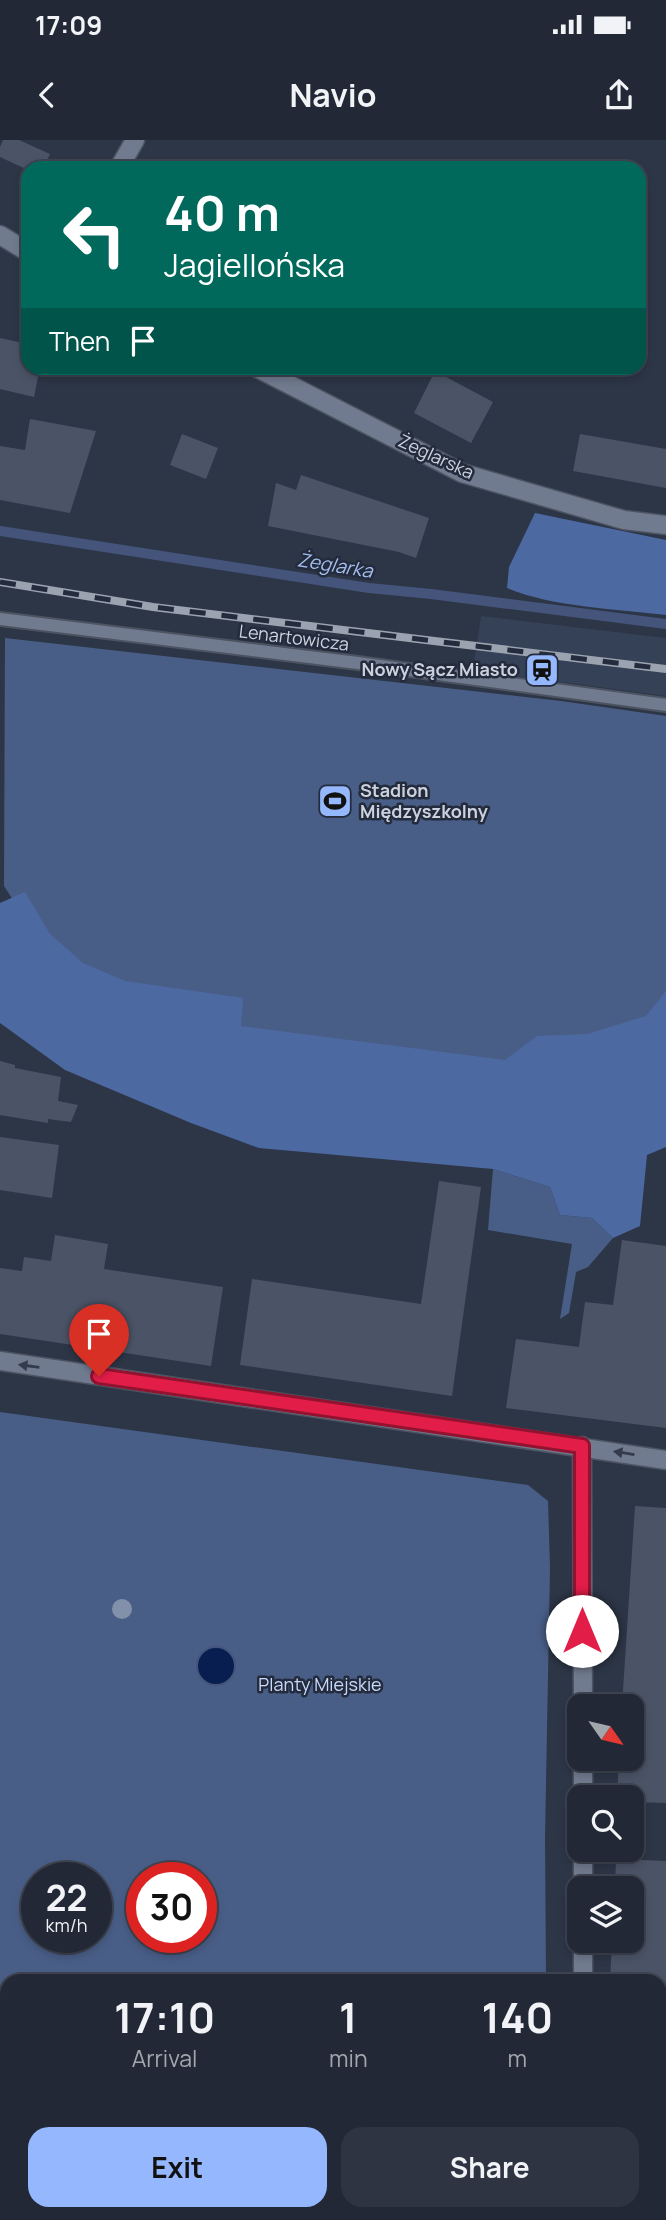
<!DOCTYPE html>
<meta charset="utf-8">
<style>
body{margin:0;font-family:Manrope,sans-serif;background:#2e3441;color:#f1f3f6;height:100vh;display:flex;flex-direction:column;font-size:26px;white-space:nowrap}
*{box-sizing:border-box;margin:0}
p{font-size:23px;color:#a2a6ad}
.icon{flex:none;width:38px;height:38px;fill:none;stroke:currentColor;stroke-width:2;stroke-linecap:round;stroke-linejoin:round}
.map{position:relative;flex:1;overflow:hidden}
.details{position:absolute;left:0px;top:1834px;width:667px;height:247px;display:flex;flex-direction:column;background:#222835;border-radius:21px 21px 0 0;box-shadow:0 4px 10px #0003,0 0 0 2px #3f4450}
.details>*{flex:none}
.banner{position:absolute;left:21px;top:21px;width:625px;height:214px;border-radius:21px;box-shadow:0 4px 10px #0003,0 0 0 2px #3f4450;background:#00695c;color:#fff;overflow:hidden}
.needle{width:46px;rotate:124deg}
.controls{position:absolute;left:567px;top:1554px;display:grid;gap:14px}
.controls a{display:grid;place-items:center;width:77px;height:77px;border-radius:14px;background:#222835;box-shadow:0 4px 10px #0003,0 0 0 2px #3f4450;font-size:35px}
.speed{position:absolute;left:21px;top:1722px;display:flex;gap:14px;font-size:35px;font-weight:700;text-align:center}
.speed>*{display:grid;place-content:center;width:91px;height:91px;border-radius:50%;background:#222835;box-shadow:0 4px 10px #0003,0 0 0 2px #3f4450;line-height:1}
.speed small{font-size:18px;font-weight:400}
.speed .limit{border:10px solid #d22;background:#fff;color:#111}
.pin{position:absolute;display:grid;place-items:center;width:60px;height:60px;color:#fff;margin:-72px -30px;border-radius:50% 50% 50% 0;rotate:-45deg;box-shadow:0 0 7px #0007}
.pin .icon{rotate:45deg}
.me{position:absolute;width:77px;margin:-38px;rotate:0deg;stroke-linejoin:round;filter:drop-shadow(0 0 5px #0008)}
.turn{display:flex;align-items:center;gap:24px;height:147px;padding:0 28px;font-size:32px}
.turn .icon{width:91px;height:91px;stroke-width:2.5}
.turn b{display:block;font-size:49px;line-height:60px}
.then{display:flex;align-items:center;height:66px;padding:0 28px;background:#0003;gap:14px;font-size:26px}
.eta{display:flex;justify-content:space-evenly;align-items:center;height:119px;text-align:center}
.eta b{font-size:42px;font-weight:700;line-height:49px}
.button{display:flex;gap:14px;margin-top:auto;padding:14px 28px}
.button a{flex:1;height:80px;border-radius:21px;background:#94b7fd;color:#111;font-size:28px;font-weight:700;line-height:80px;text-align:center}
.button a+a{background:#2e3441;color:#f1f3f6}
.status{display:flex;justify-content:space-between;align-items:center;height:49px;padding:0 35px;background:#222835;direction:ltr}
.status svg{height:19px;fill:currentColor}
header{display:flex;justify-content:space-between;align-items:center;height:91px;padding:0 28px;background:#222835;font-size:32px;font-weight:700}
.map>svg:first-child{display:block}
.built{fill:#354157}
.green{fill:#495e87;fill-rule:evenodd}
.forest{fill:#4d69a2}
.water{fill:#091e50;stroke:#44547a;stroke-width:2}
.lines{fill:none;stroke-linecap:round;stroke-linejoin:round}
.stream{stroke:#44547a;stroke-width:10}
.building{fill:#4b5467}
.service-casing{stroke:#4c5361;stroke-width:16}
.minor-casing{stroke:#4c5361;stroke-width:21}
.tertiary-casing{stroke:#4c5361;stroke-width:21}
.service{stroke:#717b8f;stroke-width:12}
.minor{stroke:#717b8f;stroke-width:18}
.tertiary{stroke:#717b8f;stroke-width:18}
.rail-casing{stroke:#9ca3b0;stroke-width:8}
.rail{stroke:#232b3c;stroke-width:5;stroke-dasharray:16;stroke-linecap:butt}
.tree{fill:#8290aa}
.oneway{fill:#333b4d}
.route-casing{stroke:#92132f;stroke-width:18}
.route{stroke:#e11d48;stroke-width:12}
.labels{text-anchor:middle;stroke-width:5;stroke-linejoin:round;paint-order:stroke}
.street-label{font-size:18px;fill:#ccd2dd;stroke:#232b3c}
.poi-label{font-size:18px;font-weight:bold;fill:#ccd2dd;stroke:#232b3c;text-anchor:end}
.park-label{font-size:18px;fill:#c8d9fb;stroke:#232b3c}
.water-label{font-size:19px;font-style:italic;fill:#a5bff0;stroke:#232b3c}
</style>
<div class="status"><b>17:09</b><svg viewBox="0 0 49 12"><path d="M0 12V9h3v3zM5 12V6h3v6zM10 12V3h3v9zM15 12V0h3v12zM26 1h20v11H26zM47 4h2v5h-2z"/></svg></div>
<header><svg class="icon" aria-label="back" viewBox="0 0 24 24"><path d="M15 5l-7 7 7 7"/></svg>Navio<svg class="icon" aria-label="share" viewBox="0 0 24 24"><path d="M12 15V3M7 8l5-5 5 5M5 13v7h14v-7"/></svg></header>
<div class="map">
<svg width="666" height="2080" viewBox="0 0 666 2080">
<rect width="100%" height="100%" fill="#2d3647"/>
<path class="built" d="M 481,476 L 666,498 L 666,556 L 473,530 Z"/>
<path class="green" d="M 5,498 L 561,561 L 666,576 L 666,878 L 616,945 L 236,905 L 50,817 L 4,746 Z
M 493,1029 L 550,1047 L 560,1075 L 592,1078 L 613,1098 L 588,1127 L 576,1132 L 569,1173 L 560,1179 L 572,1104 L 488,1090 Z
M 0,1272 L 528,1345 L 548,1361 L 550,1428 L 545,1697 L 546,1841 L 7,1841 L 7,1990 L 0,1989 ZM 37,1738 L 96,1738 L 96,1797 L 37,1797 ZM 142,1738 L 201,1738 L 201,1797 L 142,1797 Z"/>
<path class="forest" d="M 535,373 L 666,400 L 666,475 C 617,469 552,467 507,448 L 509,427 Z
M 25,752 L 50,794 L 83,823 L 125,841 L 243,858 L 241,886 L 505,920 L 537,896 L 587,894 L 646,876 L 666,851 L 666,1007 L 647,1015 L 640,1086 L 613,1098 L 592,1078 L 560,1075 L 550,1047 L 493,1029 L 259,1008 L 191,983 L 65,930 L 0,883 L 0,763 Z"/>
<path class="water" d="M197 1526a19 19 0 1 1 38 0a19 19 0 1 1-38 0Z"/>
<g class="lines">
<path class="stream" d="M 0,391 L 369,448 L 431,454 L 666,484"/>
</g>
<path class="building" d="M 3,0 L 19,0 L 50,14 L 44,28 L 28,28 L 28,30 L 0,17 L 0,7 Z
M 0,198 L 28,204 L 28,228 L 37,228 L 36,231 L 39,232 L 34,257 L 0,249 Z
M 435,231 L 493,262 L 471,303 L 414,273 Z
M 30,279 L 96,291 L 70,373 L 0,360 L 0,306 L 25,310 Z
M 182,294 L 218,308 L 206,339 L 170,325 Z
M 580,294 L 666,309 L 666,348 L 573,331 Z
M 301,335 L 429,378 L 416,418 L 399,412 L 268,386 L 276,343 L 296,350 Z
M 0,921 L 15,925 L 15,928 L 61,937 L 58,961 L 78,965 L 71,982 L 48,979 L 48,983 L 0,975 Z
M 0,997 L 59,1005 L 52,1058 L 0,1050 Z
M 439,1041 L 481,1047 L 452,1256 L 240,1225 L 252,1139 L 421,1164 Z
M 55,1095 L 108,1104 L 104,1129 L 223,1147 L 211,1226 L 0,1194 L 0,1128 L 22,1131 L 24,1117 L 51,1121 Z
M 622,1100 L 666,1106 L 666,1288 L 506,1268 L 516,1199 L 579,1207 L 585,1162 L 613,1165 Z
M 635,1366 L 666,1368 L 666,1663 L 632,1662 L 632,1657 L 617,1657 L 619,1619 L 632,1619 L 632,1566 L 622,1566 Z
M 616,1719 L 666,1721 L 666,2067 L 660,2066 L 660,1841 L 610,1841 L 612,1801 L 632,1801 L 632,1748 L 615,1748 Z"/>
<g class="lines">
<g class="service-casing">
<path id="service" d="M 0,479 L 358,523 L 666,565"/>
</g>
<g class="minor-casing">
<path id="minor" d="M 119,28 L 135,0
M 0,95 L 28,112
M 257,228 L 462,333 L 624,380 L 666,385
M 582,1306 L 583,1566
M 583,1619 L 583,1657
M 583,1710 L 583,1748
M 583,1801 L 583,1841
M 261,2080 L 262,2074
M 576,2080 L 578,2074"/>
</g>
<g class="tertiary-casing">
<path id="tertiary" d="M 0,1221 L 666,1320
M 0,2030 L 7,2031
M 355,2074 L 455,2080"/>
</g>
<use href="#service" class="service"/>
<use href="#minor" class="minor"/>
<use href="#tertiary" class="tertiary"/>
<g class="rail-casing">
<path id="rail" d="M 0,442 L 153,467 L 666,529"/>
</g>
<use href="#rail" class="rail"/>
</g>
<circle class="tree" cx="122" cy="1469" r="10"/>
<defs><path id="oneway-solid" d="M-6-.8H1V-3.2L6.5 0L1 3.2V.8H-6Z" transform="scale(1.75)"/></defs>
<g class="oneway">
<use href="#oneway-solid" transform="translate(29 1226) rotate(-172)"/>
<use href="#oneway-solid" transform="translate(624 1313) rotate(-171)"/>
</g>
<g class="lines">
<g class="route-casing">
<path id="route" d="M 99,1236 L 582,1306 L 582,1491"/>
</g>
<use href="#route" class="route"/>
</g>
<defs>
<g id="station-square" transform="scale(1.75)"><rect x="-9" y="-9" width="18" height="18" rx="4" fill="#94b7fd" stroke="#232b3c"/><path d="M-3-6H3Q5-6 5-4V2Q5 4 3 4L4.5 6H3L1.5 4h-3L-3 6H-4.5L-3 4Q-5 4-5 2V-4Q-5-6-3-6ZM-3.5-4v3h7v-3ZM-3.5 1v1.5H-2V1ZM2 1v1.5H3.5V1Z" fill="#111"/></g>
<g id="stadium-square" transform="scale(1.75)"><rect x="-9" y="-9" width="18" height="18" rx="4" fill="#94b7fd" stroke="#232b3c"/><path d="M0-5a6.5 5 0 1 0 0 10a6.5 5 0 1 0 0-10ZM-3.5-1.8h7v3.6h-7Z" fill="#111"/></g>
</defs>
<g fill-rule="evenodd">
<use href="#station-square" x="542" y="530"/>
<use href="#stadium-square" x="335" y="661"/>
</g>
<g class="labels">
<g class="street-label">
<text transform="translate(436 317) rotate(25)" y="6">Żeglarska</text>
<text transform="translate(294 498) rotate(7)" y="6">Lenartowicza</text>
</g>
<g class="poi-label">
<text x="518" y="536">Nowy Sącz Miasto</text>
<text x="360" y="657" text-anchor="start">Stadion<tspan x="360" dy="21">Międzyszkolny</tspan></text>
</g>
<g class="park-label">
<text x="320" y="1551">Planty Miejskie</text>
</g>
<g class="water-label">
<text transform="translate(335 425) rotate(9)" y="7">Żeglarka</text>
</g>
</g>
</svg>
<div class="controls">
<a><svg class="needle" viewBox="-14 -14 28 28"><path d="M0-13l5 13h-10z" fill="#e53935"/><path d="M0 13l5-13h-10z" fill="#a2a6ad"/></svg></a>
<a><svg class="icon" aria-label="search" viewBox="0 0 24 24"><circle cx="10" cy="10" r="6"/><path d="M15 15l6 6"/></svg></a>
<a><svg class="icon" aria-label="layers" viewBox="0 0 24 24"><path d="M12 4l9 5-9 5-9-5zM3 14l9 5 9-5"/></svg></a>
</div>
<div class="speed"><div>22<small>km/h</small></div><div class="limit">30</div></div>
<div class="pin" style="left:99px;top:1236px;background:#d93025"><svg class="icon" aria-label="arrive" viewBox="0 0 24 24"><path d="M6 21V4h12l-3 4 3 4H6"/></svg></div>
<svg class="me" style="left:582px;top:1491px" viewBox="-20 -20 40 40"><circle r="19" fill="#fff"/><path d="M0-13L10 11 0 6-10 11z" fill="#e11d48"/></svg>
<div class="banner">
<div class="turn"><svg class="icon" aria-label="left" viewBox="0 0 24 24"><path d="M17 20v-9H6M10 6l-5 5 5 5"/></svg><div><b>40 m</b>Jagiellońska</div></div>
<div class="then">Then<svg class="icon" aria-label="arrive" viewBox="0 0 24 24"><path d="M6 21V4h12l-3 4 3 4H6"/></svg></div>
</div>
<section class="details">
<div class="eta">
<div><b>17:10</b><p>Arrival</p></div>
<div><b>1</b><p>min</p></div>
<div><b>140</b><p>m</p></div>
</div>
<div class="button"><a>Exit</a><a>Share</a></div>
</section>
</div>
